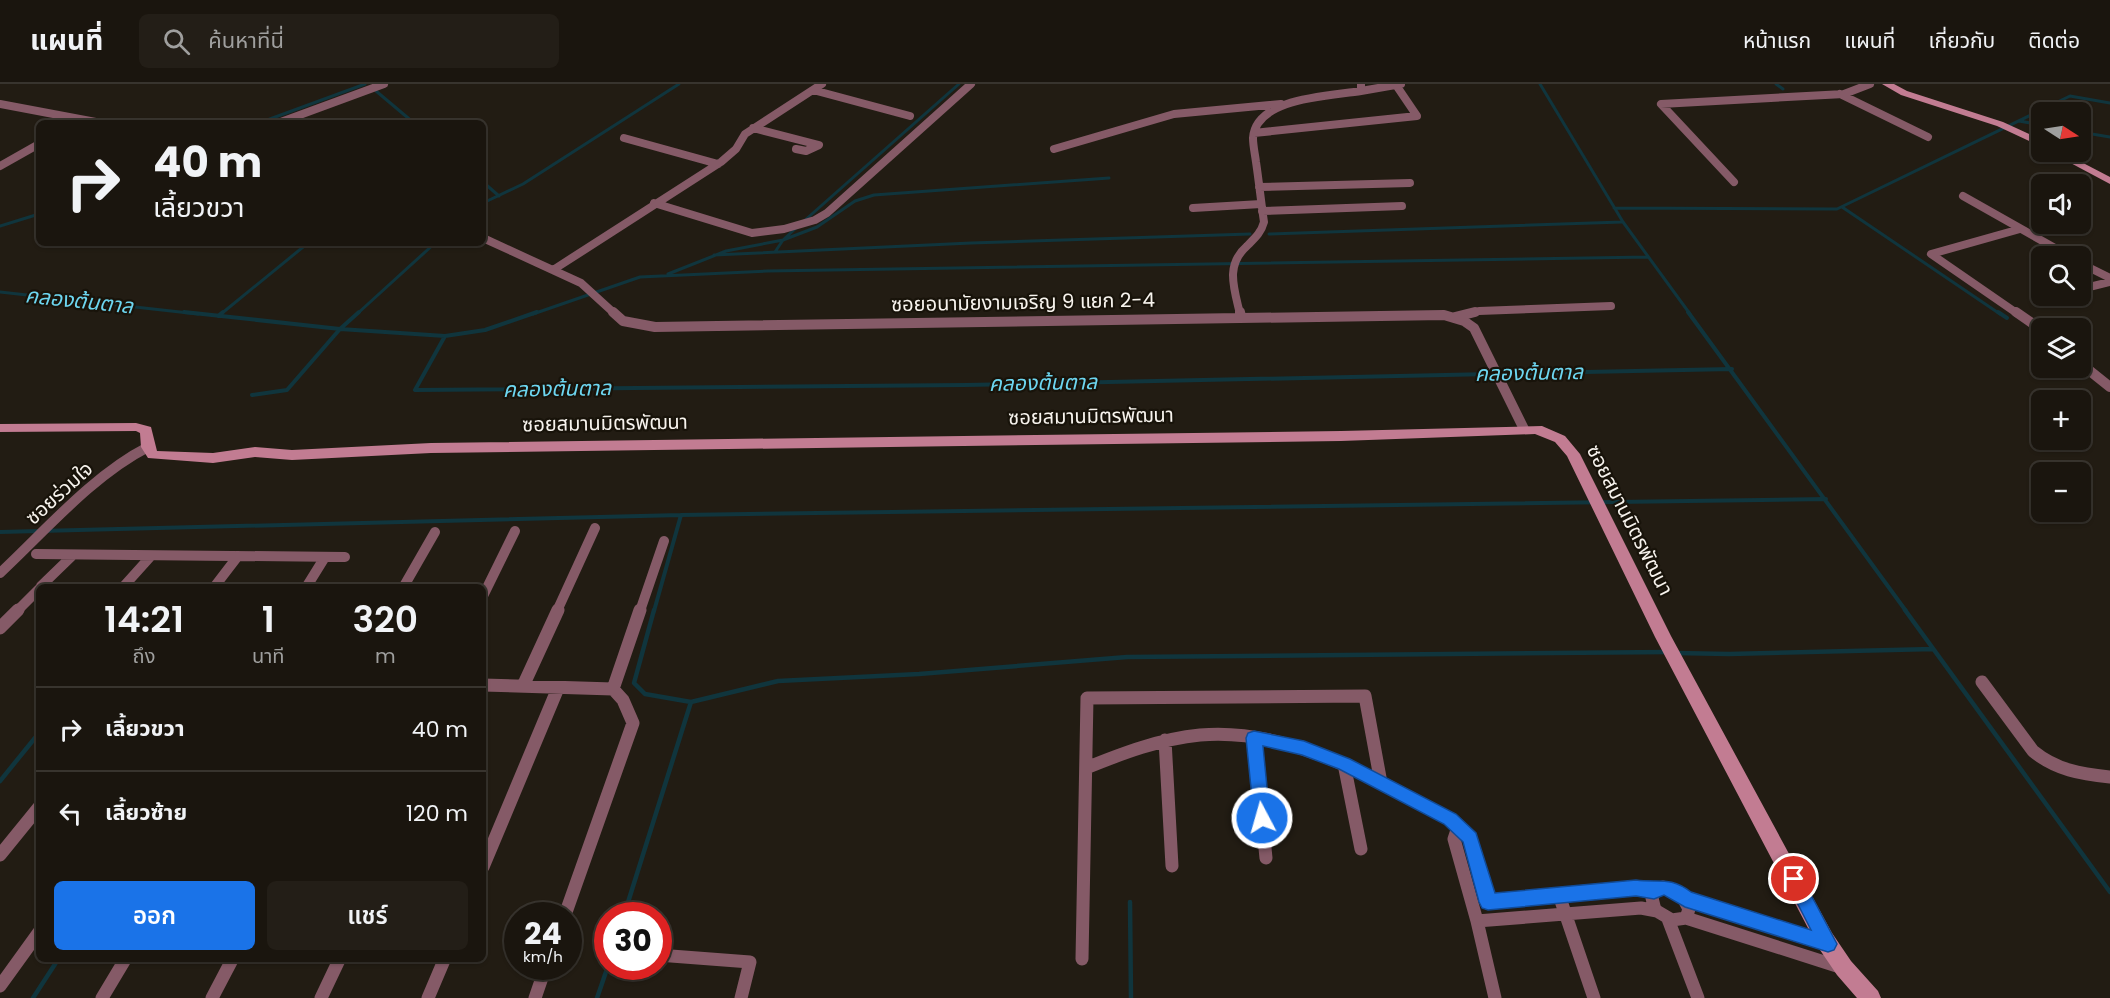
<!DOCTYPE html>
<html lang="th">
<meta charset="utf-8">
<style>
body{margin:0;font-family:Poppins,"Noto Sans Thai",sans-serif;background:#231e17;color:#f1f3f6;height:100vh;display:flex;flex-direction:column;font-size:22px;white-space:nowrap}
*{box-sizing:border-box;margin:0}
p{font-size:20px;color:#9f9f9e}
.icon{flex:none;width:33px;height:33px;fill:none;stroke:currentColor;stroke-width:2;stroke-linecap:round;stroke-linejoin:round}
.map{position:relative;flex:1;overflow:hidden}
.sheet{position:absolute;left:36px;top:500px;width:450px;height:378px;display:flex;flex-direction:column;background:#1a150e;border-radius:9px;box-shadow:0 2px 4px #0004,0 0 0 2px #38342e}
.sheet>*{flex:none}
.banner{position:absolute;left:36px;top:36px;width:450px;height:126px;border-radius:9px;box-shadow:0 2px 4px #0004,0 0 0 2px #38342e;background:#1a150e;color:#f1f3f6;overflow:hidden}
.needle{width:39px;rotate:102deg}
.fabs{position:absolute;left:2031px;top:18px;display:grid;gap:12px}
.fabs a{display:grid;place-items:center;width:60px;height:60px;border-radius:9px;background:#1a150e;box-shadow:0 2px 4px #0004,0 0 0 2px #38342e;font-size:30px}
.speed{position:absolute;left:504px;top:818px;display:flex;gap:12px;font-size:30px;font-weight:700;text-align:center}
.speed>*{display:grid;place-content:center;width:78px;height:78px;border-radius:50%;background:#1a150e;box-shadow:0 2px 4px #0004,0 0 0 2px #38342e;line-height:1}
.speed small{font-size:15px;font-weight:400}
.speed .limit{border:9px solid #d22;background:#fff;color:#111}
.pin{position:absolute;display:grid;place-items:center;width:51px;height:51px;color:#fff;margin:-26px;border:3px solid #fff;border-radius:50%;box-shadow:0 2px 6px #0007}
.me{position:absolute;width:66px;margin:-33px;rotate:354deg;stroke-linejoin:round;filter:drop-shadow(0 0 4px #0008)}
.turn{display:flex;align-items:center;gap:21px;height:126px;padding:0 18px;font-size:27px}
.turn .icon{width:78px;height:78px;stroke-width:2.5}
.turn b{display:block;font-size:42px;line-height:51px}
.eta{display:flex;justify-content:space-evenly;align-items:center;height:102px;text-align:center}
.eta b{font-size:36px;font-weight:600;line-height:42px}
.button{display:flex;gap:12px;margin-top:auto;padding:12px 18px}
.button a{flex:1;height:69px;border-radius:9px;background:#1a73e8;color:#fff;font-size:24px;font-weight:600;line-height:69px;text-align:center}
.button a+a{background:#231e17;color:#f1f3f6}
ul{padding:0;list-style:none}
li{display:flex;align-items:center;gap:18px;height:84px;padding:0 18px;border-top:2px solid #38342e}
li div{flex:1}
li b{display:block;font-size:22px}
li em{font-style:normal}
header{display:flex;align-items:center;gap:36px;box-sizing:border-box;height:84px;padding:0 30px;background:#1a150e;border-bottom:2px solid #38342e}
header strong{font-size:28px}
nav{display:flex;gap:33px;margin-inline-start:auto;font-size:21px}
.search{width:420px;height:54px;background:#231e17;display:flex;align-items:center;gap:15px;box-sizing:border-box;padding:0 21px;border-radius:9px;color:#9f9f9e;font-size:22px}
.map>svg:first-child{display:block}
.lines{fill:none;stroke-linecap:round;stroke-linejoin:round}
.stream-far2{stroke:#10353d;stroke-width:3}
.stream-far1{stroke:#10353d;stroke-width:4}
.stream{stroke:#10353d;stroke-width:4.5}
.street-far2{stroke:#855a67;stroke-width:8}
.street-far1{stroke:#855a67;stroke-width:10}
.street{stroke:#855a67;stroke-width:13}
.secondary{fill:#c27c92;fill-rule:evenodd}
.route{fill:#1a73e8;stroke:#114b97;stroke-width:1.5}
.labels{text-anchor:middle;stroke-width:4.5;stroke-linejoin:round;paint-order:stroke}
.street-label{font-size:20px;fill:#f7f3ed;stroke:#18130a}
.water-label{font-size:21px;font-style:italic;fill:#6dd6f0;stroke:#18130a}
</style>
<header>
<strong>แผนที่</strong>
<div class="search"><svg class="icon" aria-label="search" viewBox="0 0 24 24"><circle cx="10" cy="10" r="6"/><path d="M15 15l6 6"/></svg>ค้นหาที่นี่</div>
<nav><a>หน้าแรก</a><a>แผนที่</a><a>เกี่ยวกับ</a><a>ติดต่อ</a></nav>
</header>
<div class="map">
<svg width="2110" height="914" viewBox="0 0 2110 914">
<rect width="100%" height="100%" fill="#221c13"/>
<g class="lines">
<path class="stream-far2" d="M 1540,0 L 1623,138 L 1690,230
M 1776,0 L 1783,5
M 376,7 L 414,39
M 2019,37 L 2042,41
M 259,39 L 365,0
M 2080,48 L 2110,53
M 483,98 L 499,112
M 483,119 L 523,100 L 679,0
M 1842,123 L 2000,230
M 1614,124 L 1837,125 L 2070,12 L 2110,19
M 804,137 L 959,0
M 0,142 L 39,130
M 1269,150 L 1622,138
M 775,168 L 783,156 L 796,144
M 714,171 L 971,159 L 1250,150
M 668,190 L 726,167 L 783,156 L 817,143 L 855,117 L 874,111 L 1109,94
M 0,208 L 198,230
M 221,230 L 308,159
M 357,230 L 435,159
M 533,230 L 640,193 L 767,187 L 1648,173"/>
<path class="stream-far1" d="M 184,228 L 340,245 L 445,252 L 415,306 L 965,301 L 1732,285
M 1688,228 L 1906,527
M 1998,228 L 2007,234
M 218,232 L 223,228
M 445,252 L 485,246 L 537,228
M 252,311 L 287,306 L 340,245 L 359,228
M 0,448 L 681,431 L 1826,415
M 654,527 L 681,431"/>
<path class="stream" d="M 654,526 L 634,599 L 645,610 L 691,618 L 778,597 L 919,590 L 1127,573 L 1668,568
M 1905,526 L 2110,808
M 1675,569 L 1729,570 L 1933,565
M 0,697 L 39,649
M 1130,818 L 1131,914
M 624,831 L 691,618
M 33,914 L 59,874
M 597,914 L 608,882"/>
<path class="street-far2" d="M 813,6 L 910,32
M 1361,7 L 1401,0
M 1840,10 L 1928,53
M 0,20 L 101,39
M 278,39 L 384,0
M 753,44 L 819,61 L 806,67 L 796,65
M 1254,49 L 1417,32 L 1396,1
M 624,54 L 718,80
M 1054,65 L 1174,30 L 1281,20
M 0,82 L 39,60
M 1734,98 L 1661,20 L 1844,10 L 1870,0
M 1259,103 L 1410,99
M 1963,112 L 2069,172
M 654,119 L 752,149 L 784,145 L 815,136 L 827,129 L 971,0
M 1193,124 L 1261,120
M 1262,127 L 1402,122
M 483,154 L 581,199 L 615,230
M 2080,179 L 2110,194
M 553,186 L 721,78 L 736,65 L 745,50 L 822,0
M 2081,205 L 2110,198
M 1240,230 C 1234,204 1225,181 1247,162 C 1255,154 1261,149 1264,138 C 1261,118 1259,98 1256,78 C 1255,70 1253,62 1253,54 C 1256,13 1331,12 1361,7 L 1361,0
M 1469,230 L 1479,227 L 1611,222
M 2018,230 L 1931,170 L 2020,145"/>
<path class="street-far1" d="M 613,228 L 623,237 L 655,243 L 1444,231 L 1464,237 L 1474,244 L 1524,345
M 1240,228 L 1241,233
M 2016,228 L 2042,246
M 1455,233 L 1475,228
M 2080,279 L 2110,303
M 36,470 L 345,473
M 0,489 C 45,447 93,391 148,363
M 41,502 L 72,472
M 124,502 L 151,472
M 215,502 L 238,472
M 307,502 L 325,473
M 404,502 L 435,448
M 483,512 L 515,447
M 17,527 L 39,505
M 557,527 L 595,444
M 640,527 L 664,457"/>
<path class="street" d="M 0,544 L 18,526
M 1982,598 L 2033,667 C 2056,686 2081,690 2110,693
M 483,601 L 613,605 L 640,526
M 523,602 L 558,526
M 1254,654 L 1266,774
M 1165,656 L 1172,782
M 1344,680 L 1361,765
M 1086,684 C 1123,669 1160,655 1200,651 C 1289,643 1375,695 1450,735 L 1458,743
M 0,771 L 39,723
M 483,783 L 558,604
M 1663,803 L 1681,810 L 1689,825 L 1686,834 L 1672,836 L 1655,826 L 1652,814 L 1655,807 Z
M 1655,807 L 1636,804 L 1488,818 L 1470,754 L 1458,743 L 1454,755 L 1477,837 L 1641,824 L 1657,827
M 1559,811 L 1594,914
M 1685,815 L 1825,859
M 565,831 L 633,639 L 623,616 L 613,605
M 1686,834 L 1843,884
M 1668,835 L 1698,914
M 1477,837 L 1495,914
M 658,871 L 750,878 L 741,914
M 1082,875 L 1087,614 L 1365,612 L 1381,699
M 0,902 L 39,848
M 102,914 L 126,874
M 212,914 L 233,874
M 321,914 L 340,874
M 428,914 L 445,874
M 535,914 L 546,882"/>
<path class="secondary" d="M 1882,0 L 1894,0 L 1907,7 L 2003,38 L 2042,56 L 2042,63 L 1997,42 L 1901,11 Z
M 2050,68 L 2062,68 L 2110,93 L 2110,100 Z
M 136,339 L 151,343 L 157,367 L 213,369 L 255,363 L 292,366 L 431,359 L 1341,347 L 1542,342 L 1565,352 L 1580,370 L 1671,552 L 1832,849 L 1851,877 L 1878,907 L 1881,914 L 1857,914 L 1837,891 L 1818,863 L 1655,553 L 1567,372 L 1555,358 L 1535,350 L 1341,357 L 431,369 L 292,376 L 255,373 L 213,379 L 148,374 L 141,363 L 140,349 L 136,347 L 0,348 L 0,340 Z"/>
</g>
<path class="route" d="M 1254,647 L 1304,657 L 1350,675 L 1456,730 L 1476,749 L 1495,809 L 1636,796 C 1659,799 1670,792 1691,808 L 1811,846 L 1785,795 L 1788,790 L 1794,787 L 1800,790 L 1837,860 L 1834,866 L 1828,868 L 1685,823 L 1664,811 L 1654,815 L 1636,812 L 1488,826 L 1482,824 L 1479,818 L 1463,758 L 1444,740 L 1339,685 L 1302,671 L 1263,662 L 1270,734 L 1268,739 L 1262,741 L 1256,739 L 1254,734 L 1246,654 L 1248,649 Z"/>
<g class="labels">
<g class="street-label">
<text transform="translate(1023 218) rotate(-1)" y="7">ซอยอนามัยงามเจริญ 9 แยก 2-4</text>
<text transform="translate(1091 332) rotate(-1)" y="7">ซอยสมานมิตรพัฒนา</text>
<text transform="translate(605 339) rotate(-1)" y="7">ซอยสมานมิตรพัฒนา</text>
<text transform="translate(59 409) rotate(-42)" y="7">ซอยร่วมใจ</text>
<text transform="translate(1630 436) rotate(63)" y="7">ซอยสมานมิตรพัฒนา</text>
</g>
<g class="water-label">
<text transform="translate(79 217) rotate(6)" y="7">คลองต้นตาล</text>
<text transform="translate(1529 289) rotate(-1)" y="7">คลองต้นตาล</text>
<text transform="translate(1043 299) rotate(-1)" y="7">คลองต้นตาล</text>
<text transform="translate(557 305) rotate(-1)" y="7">คลองต้นตาล</text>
</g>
</g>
</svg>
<div class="fabs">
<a><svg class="needle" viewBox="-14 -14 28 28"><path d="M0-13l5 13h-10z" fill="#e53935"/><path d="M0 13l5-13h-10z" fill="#9f9f9e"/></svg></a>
<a><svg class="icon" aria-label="sound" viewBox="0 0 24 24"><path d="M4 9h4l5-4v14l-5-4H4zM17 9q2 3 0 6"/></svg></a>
<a><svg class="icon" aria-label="search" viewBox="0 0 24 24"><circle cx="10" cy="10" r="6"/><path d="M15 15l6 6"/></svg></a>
<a><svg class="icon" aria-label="layers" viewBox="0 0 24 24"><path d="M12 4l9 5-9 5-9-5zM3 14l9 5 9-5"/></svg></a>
<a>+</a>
<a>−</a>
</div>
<div class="speed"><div>24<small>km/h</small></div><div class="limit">30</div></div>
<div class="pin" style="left:1794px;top:795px;background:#d93025"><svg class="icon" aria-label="arrive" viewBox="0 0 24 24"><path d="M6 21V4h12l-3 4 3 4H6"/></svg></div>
<svg class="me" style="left:1262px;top:734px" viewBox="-20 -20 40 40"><circle r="17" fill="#1a73e8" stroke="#fff" stroke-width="3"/><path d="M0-11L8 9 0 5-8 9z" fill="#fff"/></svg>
<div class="banner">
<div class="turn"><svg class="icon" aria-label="right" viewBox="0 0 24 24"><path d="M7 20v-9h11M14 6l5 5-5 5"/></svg><div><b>40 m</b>เลี้ยวขวา</div></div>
</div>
<section class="sheet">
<div class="eta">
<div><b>14:21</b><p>ถึง</p></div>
<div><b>1</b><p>นาที</p></div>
<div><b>320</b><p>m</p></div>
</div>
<ul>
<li><svg class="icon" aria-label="right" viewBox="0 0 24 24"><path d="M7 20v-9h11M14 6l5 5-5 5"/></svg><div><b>เลี้ยวขวา</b></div><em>40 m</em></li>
<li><svg class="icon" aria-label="left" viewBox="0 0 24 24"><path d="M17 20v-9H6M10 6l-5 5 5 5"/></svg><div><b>เลี้ยวซ้าย</b></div><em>120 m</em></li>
</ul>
<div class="button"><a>ออก</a><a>แชร์</a></div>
</section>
</div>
